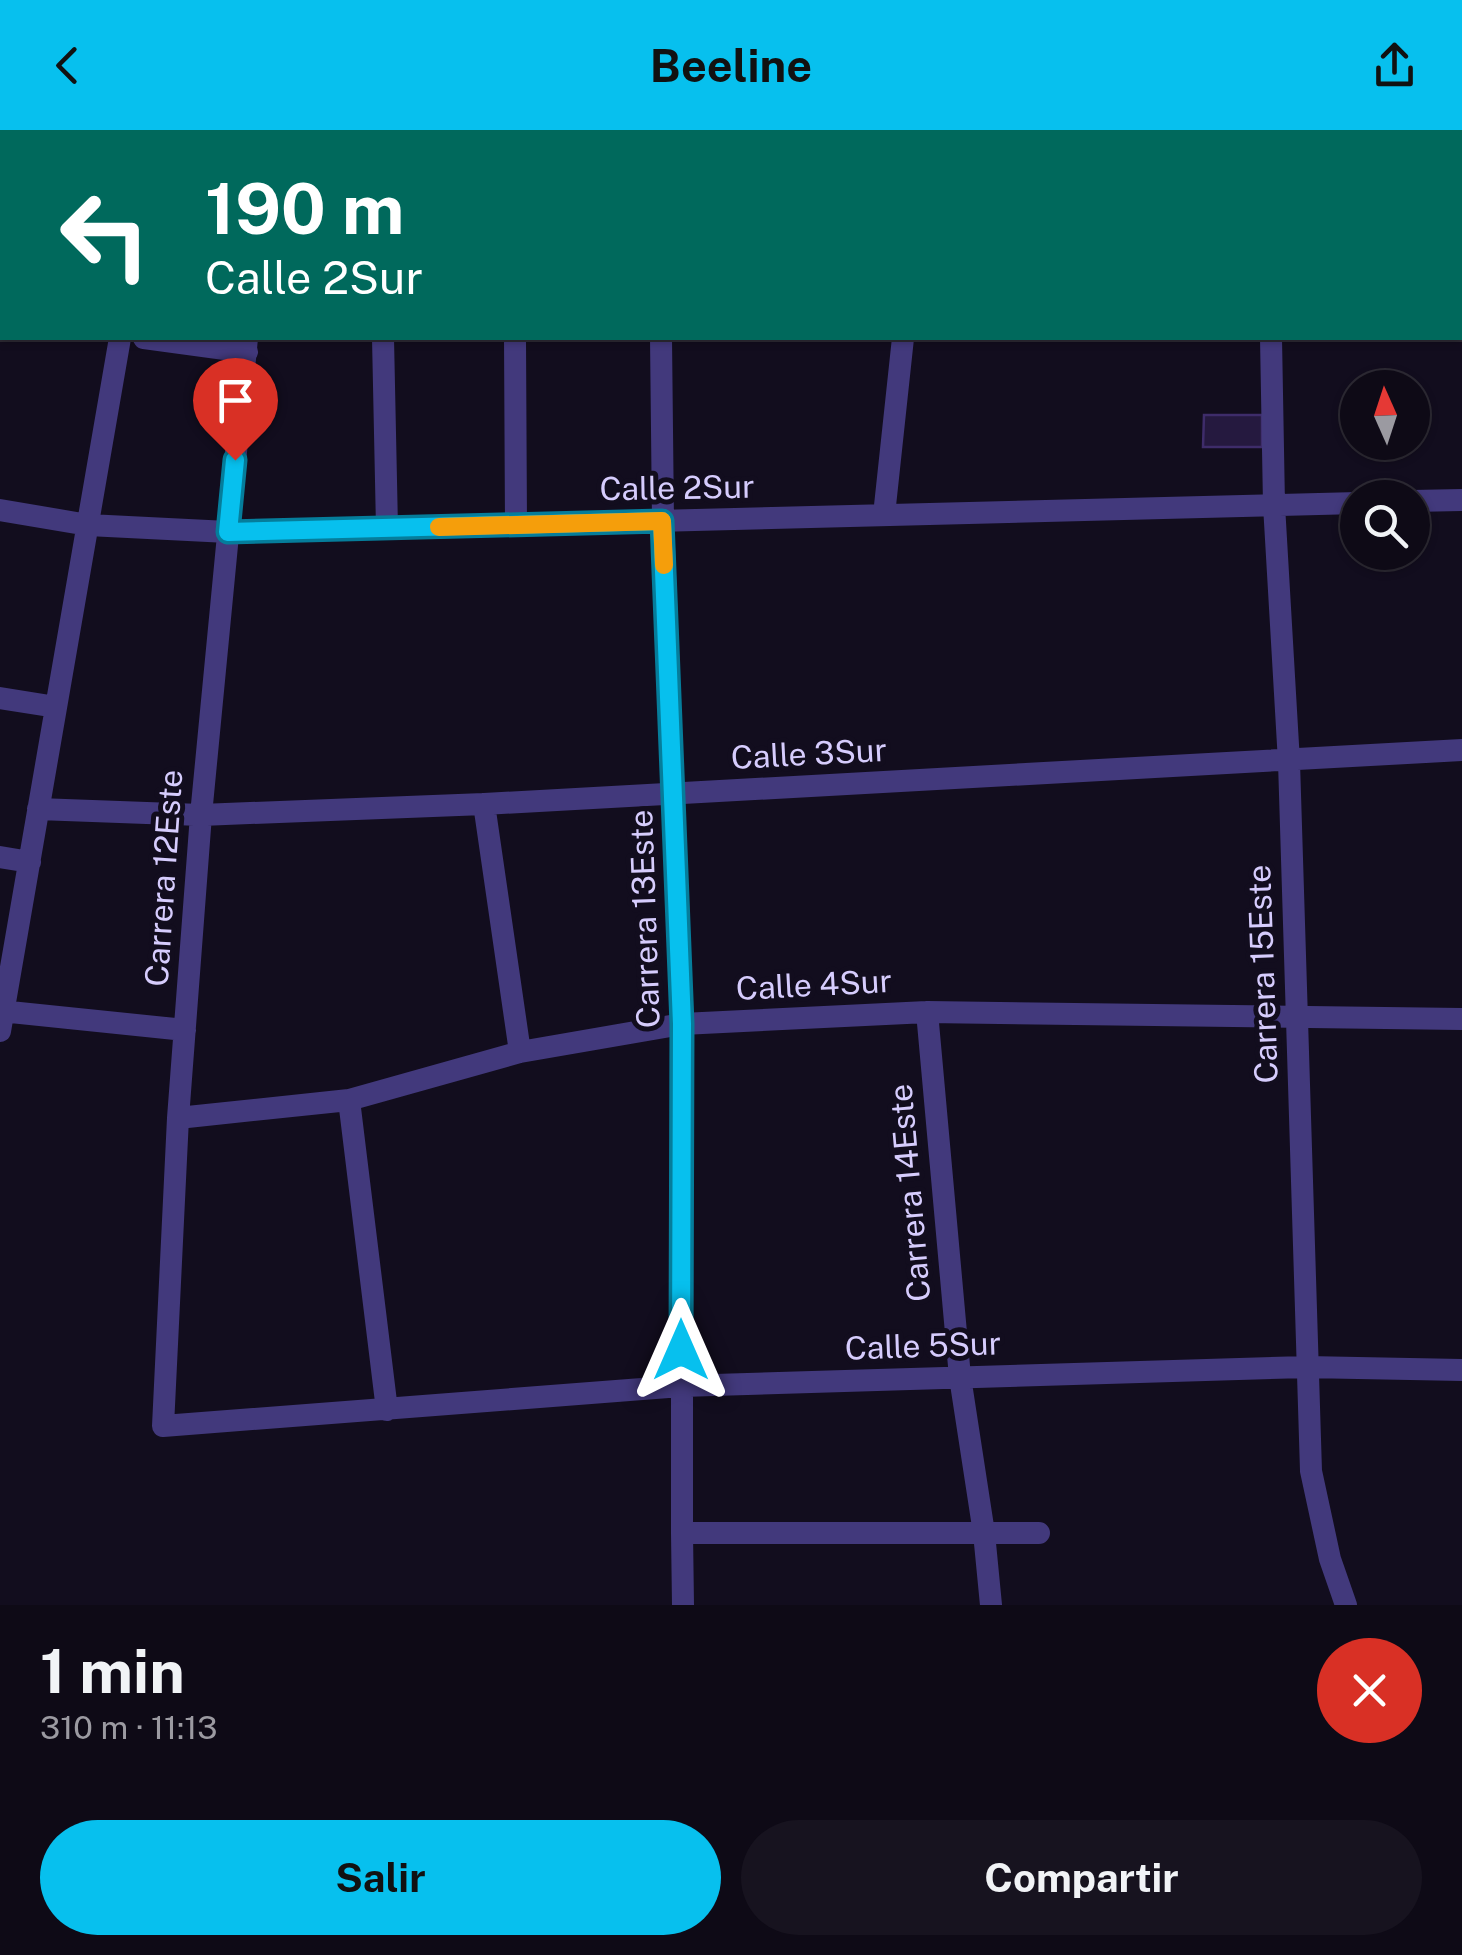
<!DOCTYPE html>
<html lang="es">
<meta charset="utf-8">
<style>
body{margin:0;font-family:"Public Sans",sans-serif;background:#17131f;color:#f1f3f6;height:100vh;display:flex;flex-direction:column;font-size:38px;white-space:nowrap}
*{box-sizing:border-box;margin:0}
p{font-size:32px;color:#9b9aa1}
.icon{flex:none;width:55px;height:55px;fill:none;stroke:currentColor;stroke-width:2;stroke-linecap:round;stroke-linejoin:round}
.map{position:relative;height:1475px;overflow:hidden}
.side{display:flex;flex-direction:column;background:#0e0a16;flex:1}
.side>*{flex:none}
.banner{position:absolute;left:0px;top:0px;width:1462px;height:210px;box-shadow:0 2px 8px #0004,0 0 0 2px #2e2b35;background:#00695c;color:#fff;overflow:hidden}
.needle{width:65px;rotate:357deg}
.controls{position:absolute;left:1340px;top:240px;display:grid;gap:20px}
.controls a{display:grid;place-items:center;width:90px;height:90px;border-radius:50%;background:#0e0a16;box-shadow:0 2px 8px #0004,0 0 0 2px #2e2b35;font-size:50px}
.pin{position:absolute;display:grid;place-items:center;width:85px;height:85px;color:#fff;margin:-102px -42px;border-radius:50% 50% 50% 0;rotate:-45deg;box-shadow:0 0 10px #0007}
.pin .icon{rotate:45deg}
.me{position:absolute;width:110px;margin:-55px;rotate:0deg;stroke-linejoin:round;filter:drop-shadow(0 0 8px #0008)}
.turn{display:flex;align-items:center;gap:35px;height:210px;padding:0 40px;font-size:45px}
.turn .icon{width:130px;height:130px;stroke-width:2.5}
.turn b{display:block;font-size:70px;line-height:85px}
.round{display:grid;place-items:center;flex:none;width:105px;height:105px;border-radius:52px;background:#17131f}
.summary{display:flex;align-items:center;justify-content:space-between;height:170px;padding:0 40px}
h1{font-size:60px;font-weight:700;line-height:75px}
.primary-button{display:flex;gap:20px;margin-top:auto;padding:20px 40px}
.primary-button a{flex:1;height:115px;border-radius:60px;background:#07c0ee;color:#111;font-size:40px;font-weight:700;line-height:115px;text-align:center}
.primary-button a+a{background:#17131f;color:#f1f3f6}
header{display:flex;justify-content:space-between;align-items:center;height:130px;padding:0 40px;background:#07c0ee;color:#111;font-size:45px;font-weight:700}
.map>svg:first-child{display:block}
.building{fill:#25193f;stroke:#3e2c6a;stroke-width:2.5}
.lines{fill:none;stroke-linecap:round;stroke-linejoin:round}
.street{stroke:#42397c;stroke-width:22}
.route-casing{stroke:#057d9b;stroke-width:25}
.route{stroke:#07c0ee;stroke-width:18}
.slow{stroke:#f59e0b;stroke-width:18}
.labels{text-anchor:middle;stroke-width:10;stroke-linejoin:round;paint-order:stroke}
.street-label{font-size:32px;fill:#d6ccfd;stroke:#120d1e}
</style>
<header><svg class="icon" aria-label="back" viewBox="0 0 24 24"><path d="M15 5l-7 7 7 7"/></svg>Beeline<svg class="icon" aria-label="share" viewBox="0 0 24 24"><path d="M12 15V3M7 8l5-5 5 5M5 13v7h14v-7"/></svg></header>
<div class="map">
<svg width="1462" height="1475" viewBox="0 0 1462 1475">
<rect width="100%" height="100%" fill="#120d1e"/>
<path class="building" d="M 1204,285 L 1262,285 L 1262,317 L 1203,317 Z"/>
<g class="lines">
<path class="street" d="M 251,0 L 251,2
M 379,0 L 379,2
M 513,0 L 513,2
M 659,0 L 659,2
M 1266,0 L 1266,2
M 10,2 L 11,0
M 919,2 L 919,0
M 0,23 L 2,23
M 1460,36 L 1462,36
M 0,187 L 2,187
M 144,208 L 247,222
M 247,208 L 201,685 L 178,988 L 163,1296 L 681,1256 L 1306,1237 L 1462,1240
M 383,208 L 387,398
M 515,208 L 516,395
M 661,208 L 663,391 L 682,894 L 682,1403 L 1039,1403
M 1271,208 L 1274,375 L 1289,632 L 1311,1341 L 1330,1429 L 1346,1475
M 1412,371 L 1462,370
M 0,380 L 88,395 L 228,402 L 1358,373
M 884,385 L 903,208
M 0,568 L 56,577
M 484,674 L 520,922
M 38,679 L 201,685 L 484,674 L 1462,620
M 0,727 L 30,732
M 0,881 L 185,900
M 927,882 L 960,1247 L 984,1403 L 991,1475
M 0,901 L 120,208
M 349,970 L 387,1280
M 178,988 L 349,970 L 520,922 L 682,894 L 927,882 L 1462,889
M 682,1403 L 683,1475"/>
</g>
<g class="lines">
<g class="route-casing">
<path id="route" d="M 235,330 L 228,402 L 662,391 L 682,894 L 681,1220"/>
</g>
<use href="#route" class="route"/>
<path class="slow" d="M 439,397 L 662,391 L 664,435"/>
</g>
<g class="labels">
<g class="street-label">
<text transform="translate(677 358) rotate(-1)" y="11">Calle 2Sur</text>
<text transform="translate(809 624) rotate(-3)" y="11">Calle 3Sur</text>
<text transform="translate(164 748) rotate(-86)" y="11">Carrera 12Este</text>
<text transform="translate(645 789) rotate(-92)" y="11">Carrera 13Este</text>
<text transform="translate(1263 844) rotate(-92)" y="11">Carrera 15Este</text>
<text transform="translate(814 855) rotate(-3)" y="11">Calle 4Sur</text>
<text transform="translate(910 1063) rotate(-95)" y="11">Carrera 14Este</text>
<text transform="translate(923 1216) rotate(-2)" y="11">Calle 5Sur</text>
</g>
</g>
</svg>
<div class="controls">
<a><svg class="needle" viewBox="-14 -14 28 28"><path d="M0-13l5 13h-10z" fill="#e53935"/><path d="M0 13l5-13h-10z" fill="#9b9aa1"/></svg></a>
<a><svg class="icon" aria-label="search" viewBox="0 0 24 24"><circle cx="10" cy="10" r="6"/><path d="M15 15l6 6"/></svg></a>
</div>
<div class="pin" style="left:235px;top:330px;background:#d93025"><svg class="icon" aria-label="arrive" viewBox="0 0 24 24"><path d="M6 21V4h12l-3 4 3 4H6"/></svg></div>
<svg class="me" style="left:681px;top:1220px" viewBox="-20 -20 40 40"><path d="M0-17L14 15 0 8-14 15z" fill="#07c0ee" stroke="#fff" stroke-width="4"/></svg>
<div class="banner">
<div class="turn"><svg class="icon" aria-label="left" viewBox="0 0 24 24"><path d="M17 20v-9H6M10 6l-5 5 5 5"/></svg><div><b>190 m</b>Calle 2Sur</div></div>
</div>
</div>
<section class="side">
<div class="summary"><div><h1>1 min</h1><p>310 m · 11:13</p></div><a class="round" style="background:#d93025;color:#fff"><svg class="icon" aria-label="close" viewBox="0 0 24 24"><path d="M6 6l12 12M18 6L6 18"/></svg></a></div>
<div class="primary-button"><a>Salir</a><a>Compartir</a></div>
</section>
